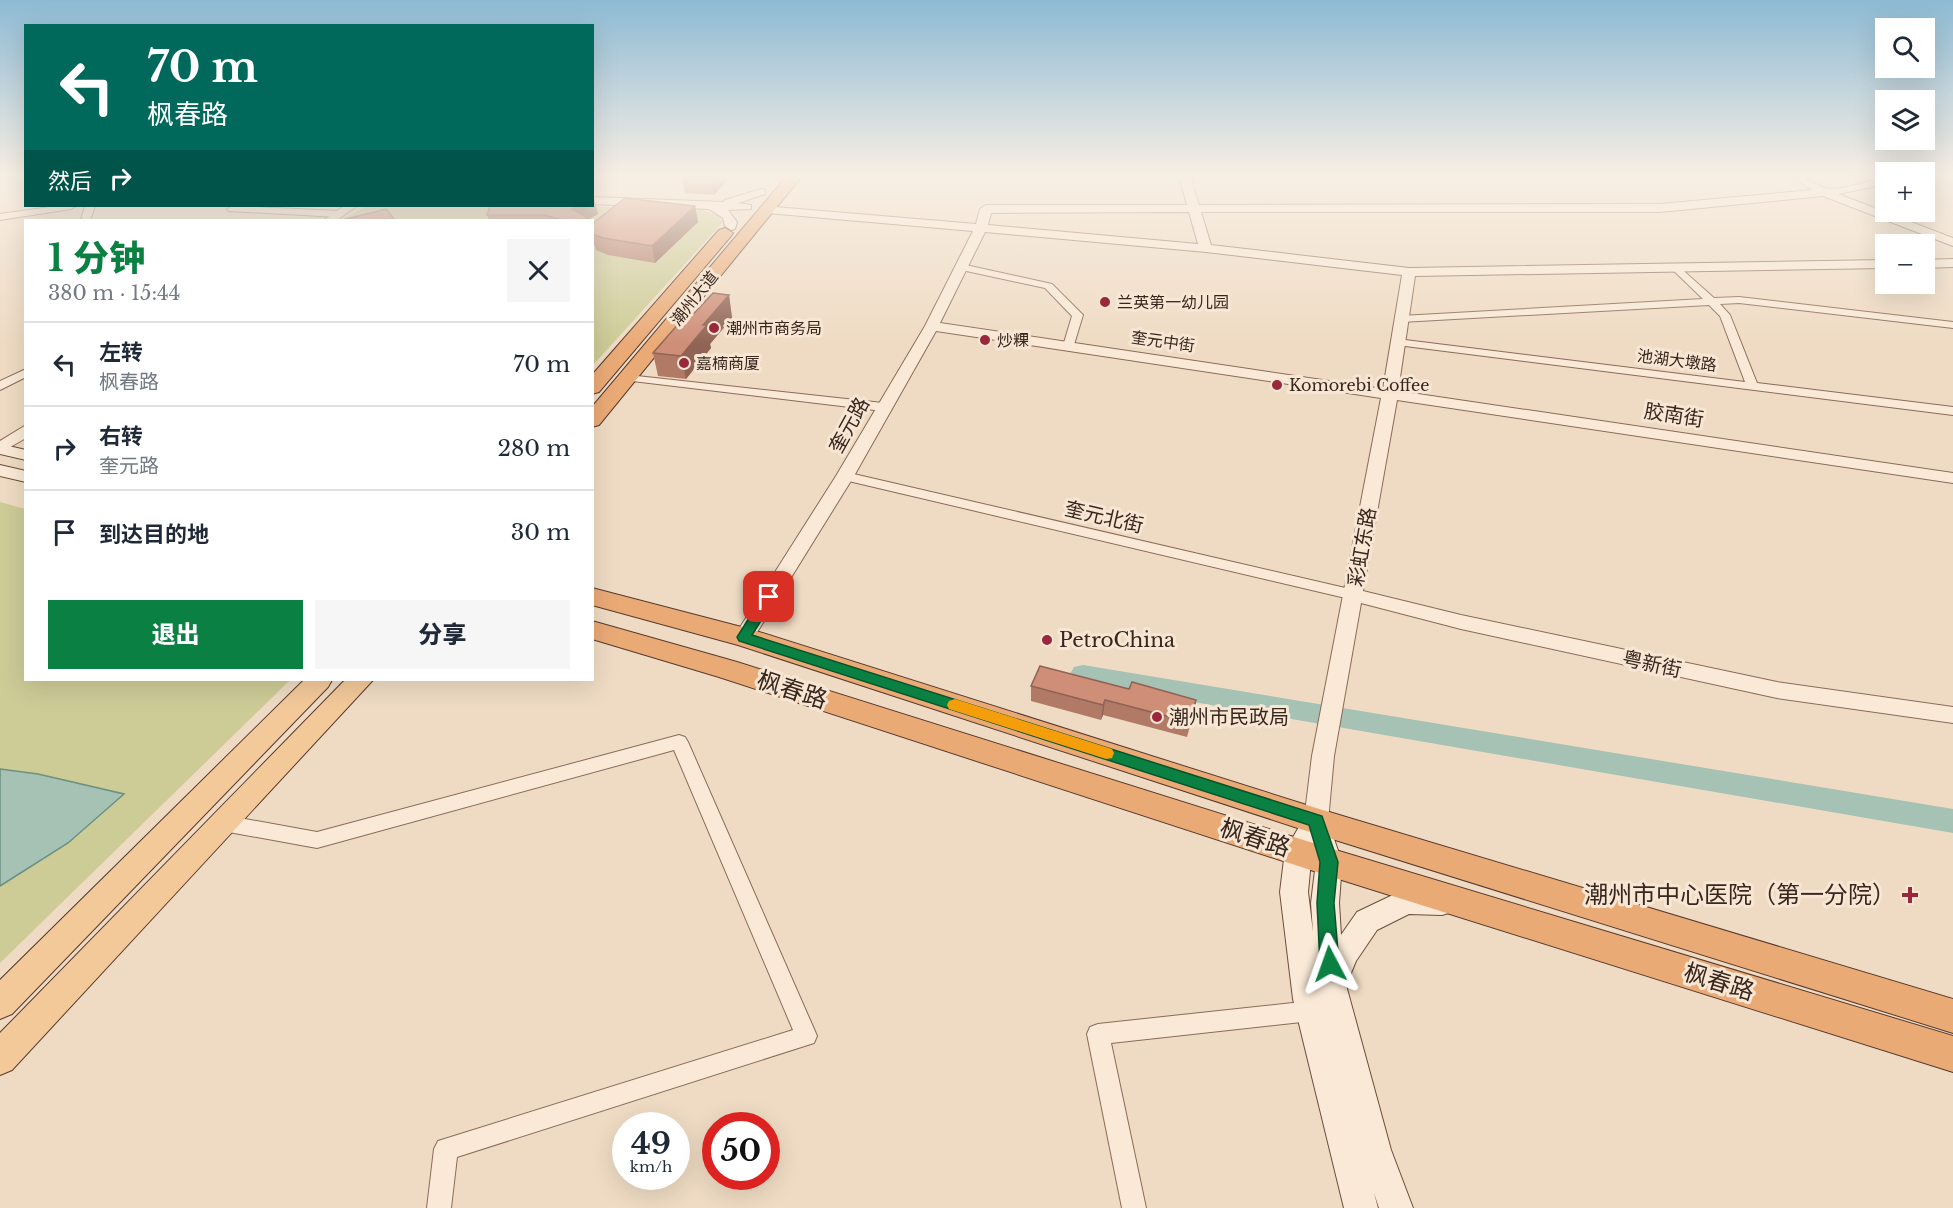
<!DOCTYPE html>
<html lang="zh">
<meta charset="utf-8">
<style>
body{margin:0;font-family:"Libre Baskerville","Noto Sans SC",serif;background:#f6f6f7;color:#1f2937;height:100vh;display:flex;flex-direction:column;font-size:22px;white-space:nowrap}
*{box-sizing:border-box;margin:0}
p{font-size:20px;color:#747a83}
.icon{flex:none;width:33px;height:33px;fill:none;stroke:currentColor;stroke-width:2;stroke-linecap:round;stroke-linejoin:round}
.map{position:relative;flex:1;overflow:hidden}
.panel{position:absolute;left:24px;top:219px;width:570px;height:462px;display:flex;flex-direction:column;background:#fff;border-radius:0px;box-shadow:0 6px 24px #0002}
.panel>*{flex:none}
.top-card{position:absolute;left:24px;top:24px;width:570px;height:183px;border-radius:0px;box-shadow:0 6px 24px #0002;background:#00695c;color:#fff;overflow:hidden}
.fabs{position:absolute;left:1875px;top:18px;display:grid;gap:12px}
.fabs a{display:grid;place-items:center;width:60px;height:60px;border-radius:0px;background:#fff;box-shadow:0 6px 24px #0002;font-size:30px}
.speed{position:absolute;left:612px;top:1112px;display:flex;gap:12px;font-size:30px;font-weight:700;text-align:center}
.speed>*{display:grid;place-content:center;width:78px;height:78px;border-radius:50%;background:#fff;box-shadow:0 6px 24px #0002;line-height:1}
.speed small{font-size:15px;font-weight:400}
.speed .limit{border:9px solid #d22;background:#fff;color:#111}
.pin{position:absolute;display:grid;place-items:center;width:51px;height:51px;color:#fff;margin:-26px;border-radius:12px;box-shadow:0 3px 9px #0006}
.me{position:absolute;width:66px;margin:-33px;rotate:356deg;stroke-linejoin:round;filter:drop-shadow(0 0 4px #0008)}
.turn{display:flex;align-items:center;gap:21px;height:126px;padding:0 24px;font-size:27px}
.turn .icon{width:78px;height:78px;stroke-width:2.5}
.turn b{display:block;font-size:42px;line-height:51px}
.then{display:flex;align-items:center;height:57px;padding:0 24px;background:#0003;gap:12px;font-size:22px}
.round{display:grid;place-items:center;flex:none;width:63px;height:63px;border-radius:0px;background:#f6f6f7}
.head{display:flex;align-items:center;justify-content:space-between;height:102px;padding:0 24px}
h1{font-size:36px;font-weight:800;line-height:45px;color:#0b8043}
.action{display:flex;gap:12px;margin-top:auto;padding:12px 24px}
.action a{flex:1;height:69px;border-radius:0px;background:#0b8043;color:#fff;font-size:24px;font-weight:800;line-height:69px;text-align:center}
.action a+a{background:#f6f6f7;color:#1f2937}
ul{padding:0;list-style:none}
li{display:flex;align-items:center;gap:18px;height:84px;padding:0 24px;border-top:2px solid #e0e1e3}
li div{flex:1}
li b{display:block;font-size:22px}
li em{font-style:normal}
.map>svg:first-child{display:block}
.green{fill:#cdcb96}
.water{fill:#a5c2b5;stroke:#6c9081;stroke-width:1.5}
.lines{fill:none;stroke-linecap:round;stroke-linejoin:round}
.river{fill:#a5c2b5;fill-rule:evenodd}
.minor-casing{stroke:#8a6b59;stroke-width:2}
.tertiary-casing{stroke:#8a6b59;stroke-width:2}
.secondary-casing{stroke:#6b4d3c;stroke-width:2}
.primary-casing{stroke:#573a2e;stroke-width:2}
.trunk-casing{stroke:#573a2e;stroke-width:2}
.minor{fill:#f9e9d6;fill-rule:evenodd}
.tertiary{fill:#f9e9d6;fill-rule:evenodd}
.secondary{fill:#f9e9d6;fill-rule:evenodd}
.primary{fill:#f3c99a;fill-rule:evenodd}
.trunk{fill:#eaaa76;fill-rule:evenodd}
.wall{fill:#b17a67}
.shaded-wall{fill:#906354}
.building{fill:#ce8e78;stroke:#906354;stroke-width:1.5}
.route{fill:#0b8043;stroke:#07532c;stroke-width:1.5}
.slow{fill:#f59e0b}
.poi-dot{fill:#9a283a;stroke:#f6e6d3;stroke-width:2}
.labels{text-anchor:middle;stroke-width:6;stroke-linejoin:round;paint-order:stroke}
.far-street-label{font-size:16px;fill:#39271e;stroke:#f6e6d3}
.far-poi-label{font-size:16px;fill:#39271e;stroke:#f6e6d3;text-anchor:start}
.street-label{font-size:20px;fill:#39271e;stroke:#f6e6d3}
.poi-label{font-size:20px;fill:#39271e;stroke:#f6e6d3;text-anchor:start}
.near-street-label{font-size:24px;fill:#39271e;stroke:#f6e6d3}
.near-poi-label{font-size:24px;fill:#39271e;stroke:#f6e6d3;text-anchor:end}
</style>
<div class="map">
<svg width="1953" height="1208" viewBox="0 0 1953 1208">
<rect width="100%" height="100%" fill="#efdbc3"/>
<path class="green" d="M 367,206 L 575,206 L 703,210 L 718,216 L 723,222 L 593,365 L 592,220 L 342,220 Z
M 0,502 L 25,509 L 26,680 L 290,680 L 0,963 Z"/>
<path class="water" d="M 0,769 L 38,774 L 124,794 L 68,843 L 0,886 Z"/>
<g class="lines">
<path class="river" d="M 1083,665 L 1953,809 L 1953,833 L 1083,683 L 1074,681 L 1070,674 L 1074,667 Z"/>
<g class="minor-casing">
<path id="minor" d="M 57,206 L 76,206 L 71,209 L 0,220 L 0,214 Z
M 85,206 L 95,206 L 90,220 L 81,220 Z
M 232,206 L 339,211 L 344,214 L 339,217 L 229,211 L 227,209 Z
M 961,264 L 1052,284 L 1083,315 L 1073,348 L 1065,348 L 1063,346 L 1072,316 L 1045,288 L 957,269 L 957,265 Z
M 1677,265 L 1714,298 L 1739,297 L 1953,322 L 1953,328 L 1739,303 L 1720,304 L 1730,315 L 1757,383 L 1953,407 L 1953,415 L 1397,345 L 1391,342 L 1397,339 L 1745,382 L 1720,316 L 1709,305 L 1401,322 L 1396,319 L 1401,316 L 1703,299 L 1673,270 L 1672,268 Z
M 26,369 L 26,377 L 0,390 L 0,381 Z
M 628,375 L 883,403 L 889,407 L 883,411 L 624,380 L 622,378 Z
M 845,472 L 1354,590 L 1361,595 L 1354,600 L 840,479 L 838,476 Z
M 679,735 L 685,737 L 688,742 L 814,1029 L 817,1036 L 814,1043 L 457,1157 L 451,1208 L 427,1208 L 434,1149 L 438,1141 L 793,1030 L 674,750 L 317,848 L 223,831 L 217,828 L 214,823 L 217,818 L 223,815 L 317,832 Z
M 1311,1001 L 1318,1004 L 1322,1011 L 1318,1018 L 1311,1021 L 1111,1043 L 1146,1208 L 1122,1208 L 1087,1034 L 1090,1027 L 1098,1024 Z"/>
</g>
<g class="tertiary-casing">
<path id="tertiary" d="M 1179,176 L 1190,176 L 1199,205 L 1660,204 L 1812,190 L 1790,176 C 1809,176 1809,182 1825,188 C 1839,192 1871,180 1886,177 L 1886,184 L 1838,194 L 1953,238 L 1953,246 L 1823,196 L 1660,212 L 1201,212 L 1211,245 L 1409,268 L 1886,260 L 1886,268 L 1415,276 L 1398,391 L 1953,473 L 1953,483 L 1397,400 L 1363,591 L 1461,615 L 1777,682 L 1953,707 L 1953,723 L 1777,698 L 1461,629 L 1361,603 L 1334,756 L 1328,821 L 1324,828 L 1316,831 L 1308,828 L 1304,821 L 1312,756 L 1381,398 L 936,331 L 854,476 L 751,642 L 744,644 L 737,642 L 734,637 L 737,632 L 836,476 L 925,326 L 973,231 L 767,213 L 763,212 L 763,206 L 976,224 L 980,209 L 986,205 L 1187,205 ZM 1189,212 L 1198,244 L 988,225 L 991,213 ZM 985,232 L 1206,252 L 1402,275 L 1383,389 L 940,323 Z
M 1924,176 L 1944,176 L 1924,181 Z
M 761,189 L 765,190 L 765,194 L 738,203 L 751,205 L 751,209 L 728,210 L 737,222 L 735,229 L 731,230 L 725,226 L 723,218 L 709,209 L 592,204 L 592,197 L 723,202 L 725,200 Z
M 344,206 L 357,206 L 337,220 L 324,220 Z
M 1953,259 L 1953,267 L 1924,268 L 1924,260 Z
M 26,425 L 26,438 L 0,453 L 0,441 Z"/>
</g>
<g class="secondary-casing">
<path id="secondary" d="M 0,444 L 26,450 L 26,460 L 0,454 Z
M 0,465 L 26,471 L 26,482 L 0,476 Z
M 1316,810 L 1325,813 L 1342,862 L 1339,903 L 1341,935 L 1357,912 L 1397,893 L 1407,890 L 1442,891 L 1452,894 L 1456,903 L 1452,912 L 1442,915 L 1409,914 L 1377,930 L 1356,961 L 1346,985 L 1391,1150 L 1413,1208 L 1379,1208 L 1374,1193 L 1378,1208 L 1344,1208 L 1293,999 L 1280,892 L 1285,851 L 1307,813 ZM 1312,850 L 1316,862 L 1311,903 L 1313,932 L 1308,892 Z"/>
</g>
<g class="primary-casing">
<path id="primary" d="M 304,680 L 332,680 L 328,687 L 12,1014 L 0,1019 L 0,980 Z
M 345,680 L 373,680 L 12,1070 L 0,1075 L 0,1033 Z"/>
</g>
<g class="trunk-casing">
<path id="trunk" d="M 787,176 L 802,176 L 599,425 L 592,427 L 592,407 Z
M 725,228 L 733,233 L 731,236 L 599,392 L 592,394 L 592,375 L 719,230 Z
M 592,588 L 753,630 L 1316,808 L 1953,999 L 1953,1033 L 1316,834 L 738,645 L 592,605 Z
M 592,621 L 737,662 L 1329,848 L 1953,1036 L 1953,1072 L 1329,876 L 719,677 L 592,639 Z"/>
</g>
<use href="#minor" class="minor"/>
<use href="#tertiary" class="tertiary"/>
<use href="#secondary" class="secondary"/>
<use href="#primary" class="primary"/>
<use href="#trunk" class="trunk"/>
</g>
<path class="wall" d="M 731,176 L 714,195 L 685,193 L 682,177 Z
M 594,198 L 598,214 L 589,219 L 589,220 L 489,220 L 487,215 Z
M 695,206 L 698,222 L 655,263 L 608,255 L 596,250 L 592,238 L 592,224 Z
M 729,295 L 732,318 L 710,344 L 711,348 L 686,379 L 658,376 L 653,353 L 685,323 Z
M 1031,686 L 1193,715 L 1187,737 L 1103,715 L 1101,720 L 1031,701 Z"/>
<path class="shaded-wall" d="M 714,176 L 731,176 L 714,195 L 712,179 Z
M 592,198 L 594,198 L 598,214 L 589,219 L 589,220 L 575,220 L 572,209 L 579,206 L 592,206 Z
M 695,206 L 698,222 L 655,263 L 652,246 Z
M 729,295 L 732,318 L 710,344 L 711,348 L 686,379 L 681,356 L 703,325 Z
M 1105,700 L 1103,715 L 1101,720 L 1103,705 Z"/>
<path class="building" d="M 683,176 L 714,176 L 712,179 Z
M 625,198 L 695,206 L 652,246 L 603,238 L 592,234 L 592,224 Z
M 490,206 L 579,206 L 572,209 L 588,218 L 581,220 L 562,220 L 544,215 L 487,215 Z
M 386,209 L 395,220 L 325,220 L 342,220 Z
M 713,293 L 729,295 L 703,325 L 707,325 L 681,356 L 653,353 L 680,322 L 685,323 Z
M 1040,666 L 1129,689 L 1132,682 L 1196,700 L 1190,722 L 1105,700 L 1103,705 L 1031,686 Z"/>
<linearGradient id="sky" x2="0" y2="1"><stop stop-color="#8dbad4"/><stop offset="0.51" stop-color="#f8efe4"/><stop offset="1" stop-color="#f8efe4" stop-opacity="0"/></linearGradient>
<rect width="1953" height="345" fill="url(#sky)"/>
<path class="route" d="M 769,593 L 776,597 L 752,635 L 1322,816 L 1338,862 L 1334,903 L 1339,964 L 1336,970 L 1330,973 L 1323,970 L 1320,964 L 1317,903 L 1320,862 L 1309,825 L 739,641 L 737,637 L 739,634 L 764,594 Z"/>
<path class="slow" d="M 955,699 L 1112,749 L 1114,753 L 1112,758 L 1106,759 L 949,709 L 947,705 L 949,701 Z"/>
<g class="poi-dot">
<circle cx="1105" cy="302" r="6"/>
<circle cx="714" cy="328" r="6"/>
<circle cx="985" cy="340" r="6"/>
<circle cx="684" cy="363" r="6"/>
<circle cx="1277" cy="385" r="6"/>
<circle cx="1047" cy="640" r="6"/>
<circle cx="1157" cy="717" r="6"/>
<path d="M1907 886h6v6h6v6h-6v6h-6v-6h-6v-6h6z"/>
</g>
<g class="labels">
<g class="far-street-label">
<text transform="translate(694 298) rotate(-51)" y="6">潮州大道</text>
<text transform="translate(1163 341) rotate(8)" y="6">奎元中街</text>
<text transform="translate(1677 360) rotate(7)" y="6">池湖大墩路</text>
</g>
<g class="far-poi-label">
<text x="1117" y="308">兰英第一幼儿园</text>
<text x="726" y="334">潮州市商务局</text>
<text x="997" y="346">炒粿</text>
<text x="696" y="369">嘉楠商厦</text>
<text x="1289" y="391">Komorebi Coffee</text>
</g>
<g class="street-label">
<text transform="translate(1674 415) rotate(9)" y="7">胶南街</text>
<text transform="translate(849 425) rotate(-61)" y="7">奎元路</text>
<text transform="translate(1104 517) rotate(13)" y="7">奎元北街</text>
<text transform="translate(1362 547) rotate(-80)" y="7">彩虹东路</text>
<text transform="translate(1652 664) rotate(12)" y="7">粤新街</text>
</g>
<g class="poi-label">
<text x="1059" y="647">PetroChina</text>
<text x="1169" y="724">潮州市民政局</text>
</g>
<g class="near-street-label">
<text transform="translate(792 690) rotate(18)" y="8">枫春路</text>
<text transform="translate(1255 838) rotate(18)" y="8">枫春路</text>
<text transform="translate(1719 982) rotate(17)" y="8">枫春路</text>
</g>
<g class="near-poi-label">
<text x="1896" y="903">潮州市中心医院（第一分院）</text>
</g>
</g>
</svg>
<div class="fabs">
<a><svg class="icon" aria-label="search" viewBox="0 0 24 24"><circle cx="10" cy="10" r="6"/><path d="M15 15l6 6"/></svg></a>
<a><svg class="icon" aria-label="layers" viewBox="0 0 24 24"><path d="M12 4l9 5-9 5-9-5zM3 14l9 5 9-5"/></svg></a>
<a>+</a>
<a>−</a>
</div>
<div class="speed"><div>49<small>km/h</small></div><div class="limit">50</div></div>
<div class="pin" style="left:769px;top:597px;background:#d93025"><svg class="icon" aria-label="arrive" viewBox="0 0 24 24"><path d="M6 21V4h12l-3 4 3 4H6"/></svg></div>
<svg class="me" style="left:1330px;top:964px" viewBox="-20 -20 40 40"><path d="M0-17L14 15 0 8-14 15z" fill="#0b8043" stroke="#fff" stroke-width="4"/></svg>
<div class="top-card">
<div class="turn"><svg class="icon" aria-label="left" viewBox="0 0 24 24"><path d="M17 20v-9H6M10 6l-5 5 5 5"/></svg><div><b>70 m</b>枫春路</div></div>
<div class="then">然后<svg class="icon" aria-label="right" viewBox="0 0 24 24"><path d="M7 20v-9h11M14 6l5 5-5 5"/></svg></div>
</div>
<section class="panel">
<div class="head"><div><h1>1 分钟</h1><p>380 m · 15:44</p></div><a class="round"><svg class="icon" aria-label="close" viewBox="0 0 24 24"><path d="M6 6l12 12M18 6L6 18"/></svg></a></div>
<ul>
<li><svg class="icon" aria-label="left" viewBox="0 0 24 24"><path d="M17 20v-9H6M10 6l-5 5 5 5"/></svg><div><b>左转</b><p>枫春路</p></div><em>70 m</em></li>
<li><svg class="icon" aria-label="right" viewBox="0 0 24 24"><path d="M7 20v-9h11M14 6l5 5-5 5"/></svg><div><b>右转</b><p>奎元路</p></div><em>280 m</em></li>
<li><svg class="icon" aria-label="arrive" viewBox="0 0 24 24"><path d="M6 21V4h12l-3 4 3 4H6"/></svg><div><b>到达目的地</b></div><em>30 m</em></li>
</ul>
<div class="action"><a>退出</a><a>分享</a></div>
</section>
</div>
